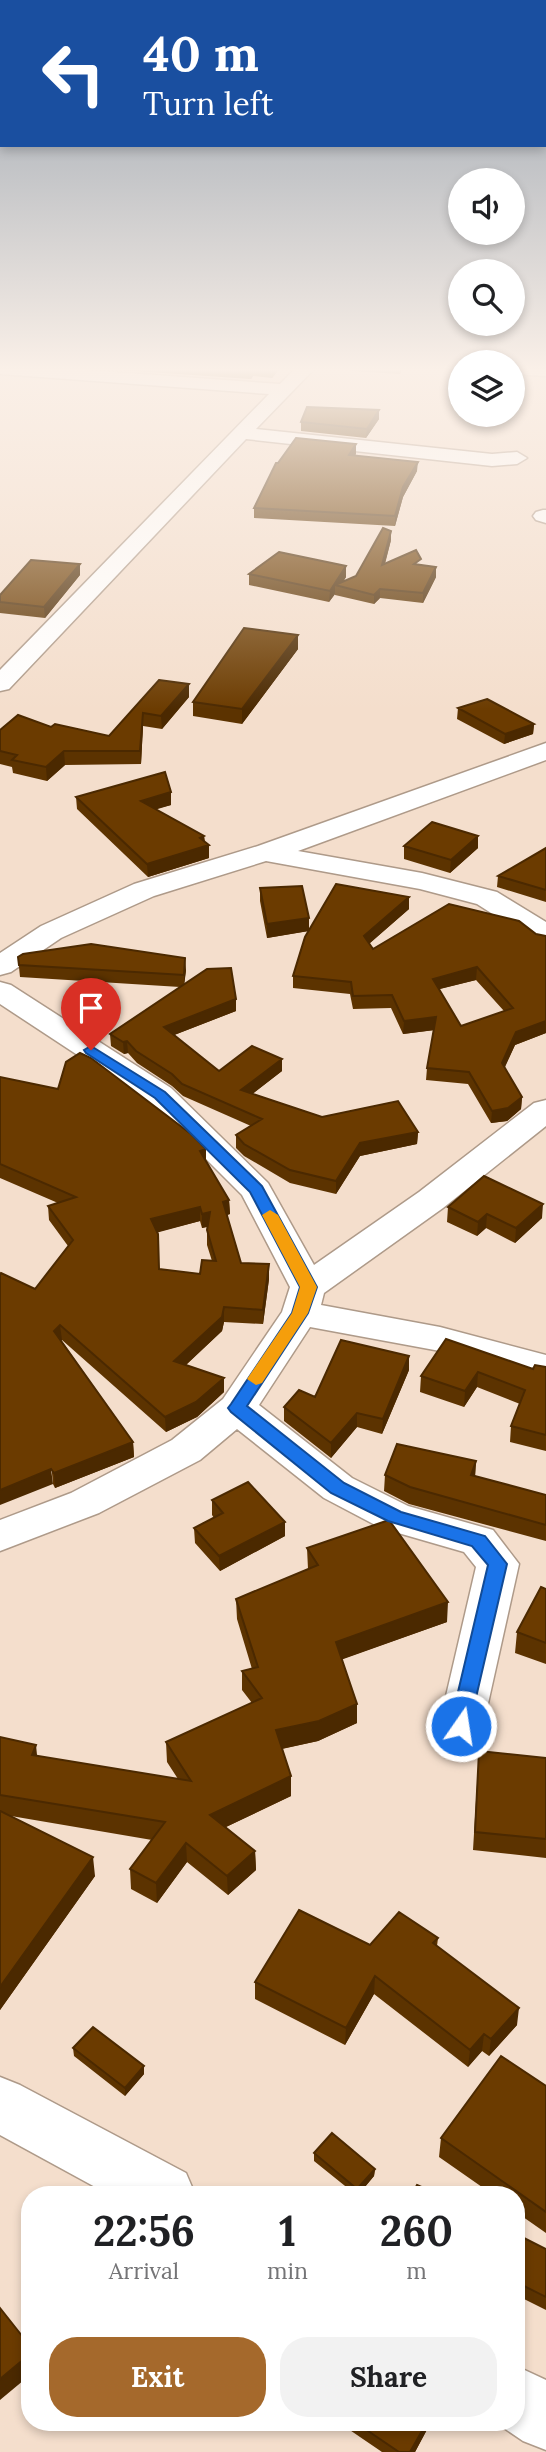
<!DOCTYPE html>
<style>
body{margin:0;font-family:Lora,serif;background:#f2f2f2;color:#202124;height:100vh;display:flex;flex-direction:column;font-size:26px;white-space:nowrap}
*{box-sizing:border-box;margin:0}
p{font-size:23px;color:#757577}
.icon{flex:none;width:38px;height:38px;fill:none;stroke:currentColor;stroke-width:2;stroke-linecap:round;stroke-linejoin:round}
.map{position:relative;flex:1;overflow:hidden}
.details{position:absolute;left:21px;top:2186px;width:504px;height:245px;display:flex;flex-direction:column;background:#fff;border-radius:28px;box-shadow:0 4px 10px #0003}
.details>*{flex:none}
.banner{position:absolute;left:0px;top:0px;width:546px;height:147px;box-shadow:0 4px 10px #0003;background:#1a4fa0;color:#fff;overflow:hidden}
.tools{position:absolute;left:448px;top:168px;display:grid;gap:14px}
.tools a{display:grid;place-items:center;width:77px;height:77px;border-radius:50%;background:#fff;box-shadow:0 4px 10px #0003;font-size:35px}
.pin{position:absolute;display:grid;place-items:center;width:60px;height:60px;color:#fff;margin:-72px -30px;border-radius:50% 50% 50% 0;rotate:-45deg;box-shadow:0 0 7px #0007}
.pin .icon{rotate:45deg}
.me{position:absolute;width:77px;margin:-38px;rotate:13deg;stroke-linejoin:round;filter:drop-shadow(0 0 5px #0008)}
.turn{display:flex;align-items:center;gap:24px;height:147px;padding:0 28px;font-size:32px}
.turn .icon{width:91px;height:91px;stroke-width:2.5}
.turn b{display:block;font-size:49px;line-height:60px}
.eta{display:flex;justify-content:space-evenly;align-items:center;height:119px;text-align:center}
.eta b{font-size:42px;font-weight:700;line-height:49px}
.button{display:flex;gap:14px;margin-top:auto;padding:14px 28px}
.button a{flex:1;height:80px;border-radius:28px;background:#a5692c;color:#fff;font-size:28px;font-weight:700;line-height:80px;text-align:center}
.button a+a{background:#f2f2f2;color:#202124}
.map>svg:first-child{display:block}
.lines{fill:none;stroke-linecap:round;stroke-linejoin:round}
.street-casing{stroke:#ae9a89;stroke-width:3}
.secondary-casing{stroke:#ae9a89;stroke-width:3}
.street{fill:#fff;fill-rule:evenodd}
.secondary{fill:#fff;fill-rule:evenodd}
.wall{fill:#5c3300;fill-rule:evenodd}
.shaded-wall{fill:#4b2900}
.building{fill:#6b3b00;stroke:#4b2900;stroke-width:2;fill-rule:evenodd}
.route{fill:#1a73e8;stroke:#114b97;stroke-width:2}
.slow{fill:#f59e0b}
</style>
<div class="map">
<svg width="546" height="2452" viewBox="0 0 546 2452">
<rect width="100%" height="100%" fill="#f4decc"/>
<g class="lines">
<g class="street-casing">
<path id="street" d="M 0,368 L 57,368 L 280,384 L 296,368 L 315,368 L 256,429 L 492,454 L 517,452 L 527,458 L 517,464 L 492,466 L 246,439 L 9,689 L 0,691 L 0,670 L 269,394 L 0,374 Z
M 513,368 L 546,368 L 546,376 L 513,374 Z
M 543,510 L 546,510 L 546,523 L 536,520 L 533,516 L 536,512 Z
M 546,743 L 546,760 L 298,851 L 422,873 L 497,892 L 546,922 L 546,947 L 536,944 L 532,939 L 477,904 L 420,889 L 266,861 L 154,896 L 61,938 L 11,972 L 0,975 L 0,953 L 41,926 L 134,884 L 258,846 Z
M 0,982 L 11,985 L 171,1088 L 268,1183 L 314,1265 L 419,1192 L 534,1103 L 546,1100 L 546,1126 L 443,1208 L 324,1293 L 321,1305 L 440,1327 L 546,1355 L 546,1381 L 440,1351 L 310,1327 L 259,1405 L 352,1478 L 408,1506 L 493,1530 L 519,1564 L 483,1726 L 477,1739 L 461,1744 L 445,1739 L 439,1726 L 476,1567 L 464,1552 L 381,1528 L 324,1498 L 237,1429 L 200,1460 L 99,1513 L 0,1551 L 0,1520 L 71,1493 L 172,1440 L 223,1399 L 282,1312 L 290,1287 L 242,1195 L 149,1102 L 0,1004 Z"/>
</g>
<g class="secondary-casing">
<path id="secondary" d="M 0,2077 L 20,2085 L 186,2173 L 195,2194 L 108,2194 L 0,2135 Z
M 516,2366 L 546,2380 L 546,2450 L 523,2441 L 495,2422 L 516,2422 Z"/>
</g>
<use href="#street" class="street"/>
<use href="#secondary" class="secondary"/>
</g>
<path class="wall" d="M 91,368 L 280,368 L 272,378 L 253,376 L 251,379 Z
M 352,368 L 403,368 L 400,374 L 352,371 Z
M 379,410 L 379,419 L 366,438 L 301,431 L 301,422 Z
M 356,444 L 356,454 L 354,456 L 417,471 L 403,497 L 395,526 L 254,518 L 254,508 L 278,463 Z
M 391,540 L 385,564 L 421,565 L 436,567 L 436,577 L 423,603 L 380,598 L 374,604 L 335,595 L 335,594 L 329,602 L 249,585 L 249,574 L 346,566 L 346,577 L 343,582 L 356,576 Z
M 80,575 L 45,618 L 0,613 L 0,595 Z
M 298,635 L 298,649 L 242,724 L 193,716 L 193,702 Z
M 189,684 L 189,697 L 162,729 L 143,726 L 141,764 L 65,765 L 47,781 L 13,773 L 12,767 L 0,764 L 0,730 L 51,727 L 109,736 Z
M 458,708 L 534,724 L 533,734 L 504,744 L 457,719 Z
M 171,792 L 171,805 L 155,809 L 204,836 L 205,842 L 209,845 L 209,858 L 148,877 L 77,809 L 76,797 Z
M 478,836 L 478,848 L 450,873 L 404,859 L 404,846 Z
M 546,848 L 546,902 L 497,887 L 498,876 Z
M 260,888 L 309,918 L 309,930 L 409,897 L 409,909 L 369,944 L 373,949 L 536,934 L 546,936 L 546,1033 L 515,1045 L 504,1068 L 522,1097 L 521,1109 L 507,1121 L 491,1123 L 468,1084 L 426,1080 L 427,1068 L 434,1030 L 403,1034 L 391,1008 L 353,1009 L 350,994 L 293,988 L 293,976 L 308,931 L 267,938 L 260,901 ZM 476,980 L 504,1011 L 461,1026 L 439,989 Z
M 18,957 L 186,970 L 184,984 L 236,1011 L 174,1035 L 219,1071 L 282,1059 L 282,1071 L 252,1094 L 322,1117 L 418,1132 L 417,1144 L 360,1156 L 336,1194 L 290,1183 L 244,1156 L 236,1148 L 236,1135 L 251,1126 L 183,1096 L 172,1086 L 137,1063 L 128,1053 L 124,1054 L 111,1046 L 110,1034 L 180,987 L 20,977 Z
M 0,1077 L 206,1149 L 206,1161 L 229,1200 L 230,1214 L 227,1215 L 241,1263 L 269,1279 L 263,1324 L 224,1322 L 222,1331 L 186,1365 L 224,1392 L 197,1417 L 166,1432 L 62,1340 L 61,1340 L 133,1442 L 134,1457 L 55,1488 L 53,1484 L 35,1289 L 68,1246 L 49,1220 L 48,1206 L 58,1203 L 0,1178 ZM 200,1221 L 202,1228 L 207,1227 L 207,1245 L 212,1261 L 200,1274 L 159,1269 L 157,1232 Z
M 448,1207 L 542,1218 L 515,1243 L 486,1228 L 477,1236 L 447,1222 Z
M 546,1367 L 546,1451 L 510,1442 L 511,1426 L 520,1404 L 477,1387 L 464,1407 L 420,1392 L 421,1376 Z
M 409,1370 L 382,1434 L 357,1427 L 331,1458 L 284,1421 L 284,1407 Z
M 476,1461 L 475,1476 L 546,1495 L 546,1541 L 409,1504 L 384,1491 L 385,1475 Z
M 212,1500 L 285,1536 L 220,1571 L 195,1543 L 194,1528 L 214,1518 L 212,1515 Z
M 307,1548 L 447,1622 L 342,1659 L 357,1704 L 357,1723 L 318,1741 L 282,1749 L 291,1776 L 291,1796 L 226,1827 L 255,1851 L 256,1870 L 228,1895 L 187,1862 L 157,1903 L 131,1889 L 130,1869 L 152,1840 L 11,1816 L 95,1876 L 0,2010 L 0,1737 L 37,1756 L 178,1779 L 167,1762 L 166,1742 L 252,1703 L 242,1690 L 242,1671 L 252,1669 L 237,1619 L 236,1599 L 308,1569 Z
M 546,1589 L 546,1664 L 515,1653 L 517,1632 Z
M 479,1751 L 546,1758 L 546,1858 L 473,1850 Z
M 438,1938 L 437,1946 L 517,2025 L 489,2056 L 482,2051 L 468,2067 L 374,1994 L 345,2045 L 255,1999 L 255,1982 L 370,1945 Z
M 73,2048 L 144,2066 L 144,2074 L 125,2096 L 74,2056 Z
M 546,2086 L 546,2233 L 516,2212 L 516,2194 L 492,2194 L 439,2157 L 441,2138 Z
M 314,2153 L 375,2169 L 374,2176 L 359,2194 L 355,2194 L 314,2161 Z
M 516,2234 L 546,2249 L 546,2310 L 516,2295 Z
M 338,2422 L 431,2422 L 415,2452 L 382,2452 Z"/>
<path class="shaded-wall" d="M 251,368 L 253,368 L 253,376 L 251,379 Z
M 272,368 L 280,368 L 272,378 Z
M 379,410 L 379,419 L 366,438 L 367,429 Z
M 356,444 L 356,454 L 348,465 L 349,455 Z
M 418,462 L 417,471 L 403,497 L 395,526 L 395,516 L 403,487 Z
M 391,531 L 391,540 L 382,574 L 382,565 Z
M 80,564 L 80,575 L 45,618 L 44,607 Z
M 346,566 L 346,577 L 340,586 L 335,585 L 335,594 L 329,602 L 330,591 Z
M 436,567 L 436,577 L 423,603 L 423,593 Z
M 380,589 L 380,598 L 374,604 L 374,595 Z
M 298,635 L 298,649 L 242,724 L 242,709 Z
M 189,684 L 189,697 L 162,729 L 161,716 Z
M 143,713 L 143,726 L 141,764 L 140,751 Z
M 534,724 L 533,734 L 504,744 L 505,734 Z
M 64,751 L 65,765 L 47,781 L 46,767 Z
M 171,792 L 171,805 L 141,814 L 141,801 Z
M 204,836 L 205,846 L 209,845 L 209,858 L 148,877 L 147,864 Z
M 478,836 L 478,848 L 450,873 L 451,860 Z
M 409,897 L 409,909 L 364,948 L 364,936 Z
M 309,918 L 309,931 L 267,938 L 267,924 Z
M 185,958 L 186,970 L 184,987 L 184,975 Z
M 477,967 L 476,980 L 432,991 L 433,979 Z
M 236,999 L 236,1011 L 164,1039 L 164,1027 Z
M 436,1017 L 435,1030 L 403,1034 L 404,1021 Z
M 546,1021 L 546,1033 L 515,1045 L 501,1076 L 502,1063 L 516,1032 Z
M 127,1041 L 128,1053 L 124,1054 L 123,1042 Z
M 282,1059 L 282,1071 L 242,1102 L 241,1090 Z
M 522,1097 L 521,1109 L 507,1121 L 491,1123 L 492,1111 Z
M 418,1132 L 417,1144 L 360,1156 L 336,1194 L 336,1181 L 360,1143 Z
M 206,1149 L 206,1163 L 200,1151 Z
M 229,1200 L 230,1214 L 223,1216 L 223,1202 Z
M 543,1204 L 542,1218 L 515,1243 L 516,1228 Z
M 200,1207 L 200,1221 L 152,1234 L 151,1219 Z
M 210,1212 L 210,1226 L 202,1228 L 202,1214 Z
M 487,1214 L 486,1228 L 477,1236 L 478,1222 Z
M 269,1264 L 269,1279 L 263,1324 L 263,1310 Z
M 224,1307 L 224,1322 L 222,1331 L 175,1375 L 174,1361 Z
M 60,1325 L 62,1340 L 55,1345 L 54,1331 Z
M 409,1356 L 409,1370 L 382,1434 L 383,1419 Z
M 478,1372 L 477,1387 L 464,1407 L 465,1391 Z
M 224,1378 L 224,1392 L 197,1417 L 166,1432 L 165,1417 Z
M 357,1413 L 357,1427 L 331,1458 L 331,1443 Z
M 133,1442 L 134,1457 L 55,1488 L 54,1473 Z
M 476,1461 L 475,1477 L 471,1475 Z
M 51,1469 L 53,1484 L 0,1505 L 0,1490 Z
M 285,1522 L 285,1536 L 220,1571 L 219,1556 Z
M 448,1602 L 447,1622 L 335,1662 L 336,1642 Z
M 357,1704 L 357,1723 L 318,1741 L 276,1750 L 276,1730 Z
M 36,1745 L 38,1765 L 32,1755 Z
M 291,1776 L 291,1796 L 211,1834 L 210,1815 Z
M 186,1843 L 187,1862 L 157,1903 L 156,1883 Z
M 255,1851 L 256,1870 L 228,1895 L 227,1876 Z
M 93,1857 L 95,1876 L 0,2010 L 0,1987 Z
M 375,1976 L 374,1994 L 345,2045 L 346,2028 Z
M 519,2008 L 517,2025 L 489,2056 L 491,2039 Z
M 484,2034 L 482,2051 L 468,2067 L 470,2050 Z
M 144,2066 L 144,2074 L 125,2096 L 125,2088 Z
M 375,2169 L 374,2176 L 359,2194 L 357,2194 L 357,2189 Z
M 30,2354 L 30,2375 L 0,2400 L 0,2379 Z
M 427,2422 L 431,2422 L 430,2424 L 415,2452 L 410,2452 Z"/>
<path class="building" d="M 307,407 L 379,410 L 367,429 L 301,422 Z
M 296,438 L 356,444 L 349,455 L 418,462 L 403,487 L 395,516 L 254,508 L 276,463 L 278,463 Z
M 383,528 L 391,531 L 382,565 L 416,550 L 421,559 L 414,564 L 436,567 L 423,593 L 380,589 L 374,595 L 335,585 L 356,576 Z
M 279,552 L 346,566 L 330,591 L 249,574 Z
M 31,560 L 80,564 L 44,607 L 0,602 L 0,595 Z
M 244,628 L 298,635 L 242,709 L 193,702 Z
M 159,680 L 189,684 L 161,716 L 143,713 L 140,751 L 64,751 L 46,767 L 12,760 L 17,755 L 0,751 L 0,730 L 18,715 L 51,727 L 55,724 L 109,736 Z
M 487,699 L 534,724 L 505,734 L 458,708 Z
M 165,772 L 171,792 L 141,801 L 204,836 L 200,838 L 209,845 L 147,864 L 76,797 Z
M 432,822 L 478,836 L 451,860 L 404,846 Z
M 546,848 L 546,890 L 498,876 Z
M 336,884 L 409,897 L 364,936 L 373,949 L 449,904 L 519,921 L 536,934 L 546,936 L 546,1021 L 516,1032 L 502,1063 L 522,1097 L 508,1108 L 492,1111 L 469,1072 L 427,1068 L 436,1017 L 404,1021 L 392,995 L 353,996 L 351,982 L 293,976 L 305,937 ZM 477,967 L 513,1008 L 461,1026 L 433,979 Z
M 302,886 L 309,918 L 267,924 L 260,888 Z
M 91,944 L 185,958 L 184,975 L 19,965 L 18,957 L 23,954 Z
M 231,968 L 236,999 L 164,1027 L 219,1071 L 252,1046 L 282,1059 L 241,1090 L 322,1117 L 398,1101 L 418,1132 L 360,1143 L 336,1181 L 290,1170 L 244,1144 L 236,1135 L 262,1119 L 182,1084 L 172,1074 L 136,1051 L 127,1041 L 123,1042 L 110,1034 L 207,969 Z
M 80,1053 L 91,1058 L 191,1134 L 206,1149 L 200,1151 L 229,1200 L 223,1202 L 241,1263 L 269,1264 L 263,1310 L 224,1307 L 222,1317 L 174,1361 L 224,1378 L 196,1402 L 165,1417 L 60,1325 L 54,1331 L 133,1442 L 54,1473 L 51,1469 L 0,1490 L 0,1274 L 1,1273 L 35,1289 L 73,1240 L 48,1206 L 76,1197 L 0,1164 L 0,1077 L 58,1089 L 66,1062 ZM 200,1207 L 202,1214 L 210,1212 L 207,1230 L 216,1261 L 202,1260 L 200,1274 L 159,1269 L 158,1234 L 151,1219 Z
M 484,1176 L 543,1204 L 516,1228 L 487,1214 L 478,1222 L 448,1207 Z
M 446,1339 L 533,1369 L 535,1365 L 546,1367 L 546,1435 L 511,1426 L 525,1390 L 478,1372 L 465,1391 L 421,1376 Z
M 341,1340 L 409,1356 L 383,1419 L 357,1413 L 331,1443 L 284,1407 L 299,1390 L 315,1397 Z
M 397,1444 L 476,1461 L 471,1475 L 546,1495 L 546,1525 L 410,1487 L 385,1475 Z
M 248,1482 L 285,1522 L 219,1556 L 194,1528 L 223,1513 L 212,1500 Z
M 389,1520 L 448,1602 L 336,1642 L 357,1704 L 319,1721 L 276,1730 L 291,1776 L 210,1815 L 255,1851 L 227,1876 L 186,1843 L 156,1883 L 130,1869 L 165,1822 L 0,1795 L 0,1737 L 36,1745 L 32,1755 L 191,1781 L 166,1742 L 262,1698 L 242,1671 L 258,1667 L 236,1599 L 318,1565 L 307,1548 Z
M 541,1587 L 546,1589 L 546,1643 L 517,1632 Z
M 479,1751 L 546,1758 L 546,1839 L 475,1832 Z
M 0,1811 L 93,1857 L 0,1987 Z
M 299,1910 L 370,1945 L 399,1912 L 438,1938 L 433,1943 L 519,2008 L 491,2039 L 484,2034 L 470,2050 L 375,1976 L 346,2028 L 255,1982 Z
M 93,2027 L 144,2066 L 125,2088 L 73,2048 Z
M 501,2056 L 546,2086 L 546,2212 L 441,2138 Z
M 332,2133 L 375,2169 L 357,2189 L 314,2153 Z
M 417,2185 L 437,2194 L 412,2194 Z
M 516,2234 L 546,2249 L 546,2297 L 516,2282 Z
M 0,2308 L 30,2346 L 30,2354 L 0,2379 Z
M 355,2422 L 427,2422 L 410,2452 L 399,2452 Z"/>
<linearGradient id="sky" x2="0" y2="1"><stop stop-color="#95a0ac"/><stop offset="0.52" stop-color="#faf0e8"/><stop offset="1" stop-color="#faf0e8" stop-opacity="0"/></linearGradient>
<rect width="546" height="711" fill="url(#sky)"/>
<path class="route" d="M 91,1046 L 165,1092 L 262,1186 L 317,1287 L 308,1313 L 247,1406 L 344,1483 L 401,1512 L 485,1536 L 507,1564 L 468,1732 L 461,1734 L 453,1732 L 450,1726 L 488,1565 L 472,1546 L 388,1521 L 331,1493 L 231,1412 L 228,1408 L 231,1404 L 292,1313 L 300,1287 L 250,1192 L 155,1098 L 86,1053 L 84,1050 Z"/>
<path class="slow" d="M 270,1210 L 278,1215 L 317,1287 L 308,1313 L 262,1383 L 256,1385 L 247,1379 L 292,1313 L 300,1287 L 262,1215 Z"/>
</svg>
<div class="tools">
<a><svg class="icon" aria-label="sound" viewBox="0 0 24 24"><path d="M4 9h4l5-4v14l-5-4H4zM17 9q2 3 0 6"/></svg></a>
<a><svg class="icon" aria-label="search" viewBox="0 0 24 24"><circle cx="10" cy="10" r="6"/><path d="M15 15l6 6"/></svg></a>
<a><svg class="icon" aria-label="layers" viewBox="0 0 24 24"><path d="M12 4l9 5-9 5-9-5zM3 14l9 5 9-5"/></svg></a>
</div>
<div class="pin" style="left:91px;top:1050px;background:#d93025"><svg class="icon" aria-label="arrive" viewBox="0 0 24 24"><path d="M6 21V4h12l-3 4 3 4H6"/></svg></div>
<svg class="me" style="left:461px;top:1726px" viewBox="-20 -20 40 40"><circle r="17" fill="#1a73e8" stroke="#fff" stroke-width="3"/><path d="M0-11L8 9 0 5-8 9z" fill="#fff"/></svg>
<div class="banner">
<div class="turn"><svg class="icon" aria-label="left" viewBox="0 0 24 24"><path d="M17 20v-9H6M10 6l-5 5 5 5"/></svg><div><b>40 m</b>Turn left</div></div>
</div>
<section class="details">
<div class="eta">
<div><b>22:56</b><p>Arrival</p></div>
<div><b>1</b><p>min</p></div>
<div><b>260</b><p>m</p></div>
</div>
<div class="button"><a>Exit</a><a>Share</a></div>
</section>
</div>
